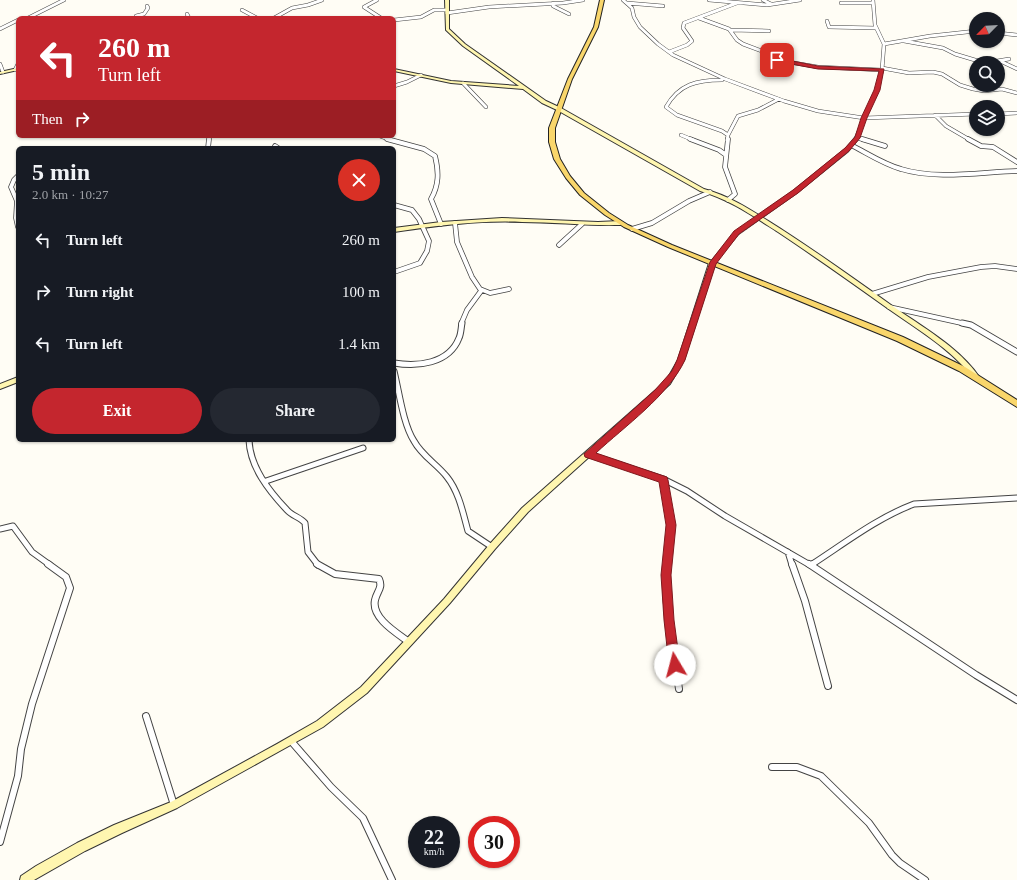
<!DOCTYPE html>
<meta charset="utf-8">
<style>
body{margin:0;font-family:"Times New Roman",serif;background:#242831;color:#f1f3f6;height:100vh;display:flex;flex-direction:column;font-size:15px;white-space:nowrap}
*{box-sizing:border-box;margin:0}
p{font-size:13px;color:#9ea1a6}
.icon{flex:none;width:22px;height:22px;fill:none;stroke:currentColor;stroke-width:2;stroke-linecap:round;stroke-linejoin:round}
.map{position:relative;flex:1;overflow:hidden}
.details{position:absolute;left:16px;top:146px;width:380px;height:296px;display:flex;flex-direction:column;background:#171b24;border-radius:6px;box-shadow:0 1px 3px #0004}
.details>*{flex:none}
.top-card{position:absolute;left:16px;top:16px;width:380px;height:122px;border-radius:6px;box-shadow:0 1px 3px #0004;background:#c4262e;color:#fff;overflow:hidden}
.needle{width:26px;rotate:246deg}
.tools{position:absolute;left:969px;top:12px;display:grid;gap:8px}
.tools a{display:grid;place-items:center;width:36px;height:36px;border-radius:50%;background:#171b24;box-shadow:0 1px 3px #0004;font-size:20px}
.speed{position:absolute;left:408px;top:816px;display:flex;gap:8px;font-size:20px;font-weight:700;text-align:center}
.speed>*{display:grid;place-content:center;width:52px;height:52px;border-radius:50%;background:#171b24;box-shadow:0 1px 3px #0004;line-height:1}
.speed small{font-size:10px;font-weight:400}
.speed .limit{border:6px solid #d22;background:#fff;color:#111}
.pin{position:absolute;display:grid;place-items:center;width:34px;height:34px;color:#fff;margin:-17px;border-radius:8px;box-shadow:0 2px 6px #0006}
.me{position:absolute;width:44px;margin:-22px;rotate:352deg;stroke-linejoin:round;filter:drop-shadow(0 0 3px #0008)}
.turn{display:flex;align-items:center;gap:14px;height:84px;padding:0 16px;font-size:18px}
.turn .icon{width:52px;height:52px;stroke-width:2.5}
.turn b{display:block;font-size:28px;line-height:34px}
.then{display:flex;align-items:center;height:38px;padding:0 16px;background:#0003;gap:8px;font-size:15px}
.round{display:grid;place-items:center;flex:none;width:42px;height:42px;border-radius:21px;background:#242831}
.headline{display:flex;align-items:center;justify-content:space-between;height:68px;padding:0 16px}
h1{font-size:24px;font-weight:700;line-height:30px}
.button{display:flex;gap:8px;margin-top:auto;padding:8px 16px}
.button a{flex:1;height:46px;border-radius:24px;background:#c4262e;color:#fff;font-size:16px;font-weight:700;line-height:46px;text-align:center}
.button a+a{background:#242831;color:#f1f3f6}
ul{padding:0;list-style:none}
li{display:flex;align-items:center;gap:12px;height:52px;padding:0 16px}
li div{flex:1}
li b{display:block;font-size:15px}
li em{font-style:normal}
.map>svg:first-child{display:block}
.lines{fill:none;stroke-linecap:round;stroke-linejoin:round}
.street-far3-casing{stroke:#444;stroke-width:4}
.street-far2-casing{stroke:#444;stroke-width:5.5}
.street-far1-casing{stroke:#444;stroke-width:7}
.street-casing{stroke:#444;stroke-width:8}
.secondary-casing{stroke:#333;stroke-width:2}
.primary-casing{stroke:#222;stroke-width:2}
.street-far3{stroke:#fff;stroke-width:3}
.street-far2{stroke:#fff;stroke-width:4}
.street-far1{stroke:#fff;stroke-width:5}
.street{stroke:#fff;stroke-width:6}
.secondary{fill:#fff6b0;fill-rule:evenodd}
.primary{fill:#f9d66b;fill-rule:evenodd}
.route{fill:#c4262e;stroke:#7f191e}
</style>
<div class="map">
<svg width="1017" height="880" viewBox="0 0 1017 880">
<rect width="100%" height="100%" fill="#fffdf5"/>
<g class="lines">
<g class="street-far3-casing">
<path id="street-far3" d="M 377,0 L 364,7 L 381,18
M 623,0 L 632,8 L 634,17 L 640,27 L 658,44 L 673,55 L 725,79 L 784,101 L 818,111 L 864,118 L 976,114
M 709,0 L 767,5 L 800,0
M 763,0 L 771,4
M 553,3 L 553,6 L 569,14
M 627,3 L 663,6
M 841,3 L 873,3
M 242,10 L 257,18
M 447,13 L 489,7 L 563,3 L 583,0
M 187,14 L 189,18
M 28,18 L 64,0
M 136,18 L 136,16 L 144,14 L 148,8 L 147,6
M 274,18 L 292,8 L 308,5 L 322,0
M 699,18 L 729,29 L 737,40 L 743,44 L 770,54 L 777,60 L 818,67 L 882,70
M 394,20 L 421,17 L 434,10 L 447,10
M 827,21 L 829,27 L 876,28
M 0,29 L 18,20
M 730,30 L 769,31
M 998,33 L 1017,35
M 904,41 L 943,48 L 955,54 L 975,60 L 997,61 L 1009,59
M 884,44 L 930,36 L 976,31
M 669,52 L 687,45 L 692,41 L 683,28 L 684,23 L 737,3
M 1000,61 L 1017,69
M 0,64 L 3,72
M 882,68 L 909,73 L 933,72 L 942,74 L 960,85 L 973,89 L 984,91 L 1002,89 L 1017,93
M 15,70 L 18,64
M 762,70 L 777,60
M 722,80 C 697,80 679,84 666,107 L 677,115 L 722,131 L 728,135 L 727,140
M 463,83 L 486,107
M 394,86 L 407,82 L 421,75
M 998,114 L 1017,113
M 935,115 L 946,126 L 970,140
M 681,135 L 693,140
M 728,135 L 738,116 L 758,110 L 779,99
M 380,136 L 391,140
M 857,138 L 865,140
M 209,140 L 209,136
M 855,140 L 877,90 L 882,70 L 884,44 L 875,25 L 873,0"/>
</g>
<g class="street-far2-casing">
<path id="street-far2" d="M 387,139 L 424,149 L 435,156 C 439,172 439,185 431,199 L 441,224
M 690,139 L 719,150 L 726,155
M 728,139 L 725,167 L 735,194 L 728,200
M 862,139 L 885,146
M 968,139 L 981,146 L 993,147 L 1017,162
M 851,145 C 867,153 883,164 901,169 C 936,180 981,172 1017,171
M 275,146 L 278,148
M 208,148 L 209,139
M 18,176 L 14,180 L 11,187 L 17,201 L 16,218 L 18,227
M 394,205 L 412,210 L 419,219 L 429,241 L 427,251 L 420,263 L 394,272
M 455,223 L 457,242 L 472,277 L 480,289 L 490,293 L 509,289
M 632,229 L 652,223 L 689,201 L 710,192
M 559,245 L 582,224
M 712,263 L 737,233 L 795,192 L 847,150 L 856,139
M 872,294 L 928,277 L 981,267 L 995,266 L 1017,269
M 889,307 L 966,324
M 461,324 L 467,310 L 481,291"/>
</g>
<g class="street-far1-casing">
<path id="street-far1" d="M 962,323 L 971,325 L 1017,352
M 394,363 C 417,367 449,364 459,338 C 461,334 461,328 462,323
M 394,371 C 399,391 403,424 414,441 C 422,456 437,464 447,477 C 459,492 463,513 468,531 L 492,547
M 249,440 C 250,467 269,491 287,510 C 292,516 300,517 305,523 L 308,552 L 318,565
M 588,454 L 663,479 L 687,491 L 725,516 L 810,565
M 663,479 L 671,525 L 667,565
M 266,481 L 363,448
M 0,529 L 13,526 L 32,552 L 50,565
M 788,552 L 792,565
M 811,565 C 845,543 877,518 914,504 L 1017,498"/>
</g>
<g class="street-casing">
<path id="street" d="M 317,564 L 335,574 L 379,579 C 383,588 377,591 375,600 C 371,618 397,633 409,642
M 667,564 C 663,605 673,648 679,689
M 792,564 L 805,601 L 828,686
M 809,564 L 976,675 L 1017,700
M 811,565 L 813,564
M 146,716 L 174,805
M 291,741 L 331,787 L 363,818 L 392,880
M 772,767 L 797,767 L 821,776 L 869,823 L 892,855 L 900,863 L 925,880
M 0,842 L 18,776 L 21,749 L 32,704 L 70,588 L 66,577 L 48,564"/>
</g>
<g class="secondary-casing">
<path id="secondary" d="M 445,0 L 449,0 L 449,29 L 465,44 L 546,101 L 561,108 L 704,189 C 734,197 758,215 784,231 C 821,255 856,280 891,305 C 922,327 959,347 980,378 L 979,380 L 975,380 C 951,348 915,328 883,305 C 848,280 814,256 778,232 C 753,216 729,199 700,191 L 557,110 L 542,103 L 523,89 L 451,83 L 394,71 L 394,69 L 451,81 L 519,86 L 463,46 L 446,30 Z
M 18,68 L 18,70 L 0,74 L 0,72 Z
M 502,218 L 598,222 L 620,221 L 623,223 L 620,225 C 587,226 555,222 522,222 C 479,220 436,226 394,232 L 394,228 L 441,222 Z
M 712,261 L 715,263 L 684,360 L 670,384 L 528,512 L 495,549 L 450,603 L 367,693 L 323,727 L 177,808 L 122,833 L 85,851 L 34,880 L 20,880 L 21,876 L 36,866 L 77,843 L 114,825 L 171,802 L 277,744 L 317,721 L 361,687 L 444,599 L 489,545 L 522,508 L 666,381 L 678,360 L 709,263 Z
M 18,377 L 18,382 L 0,389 L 0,384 Z"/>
</g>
<g class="primary-casing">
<path id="primary" d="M 600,0 L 604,0 L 598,27 L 572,79 L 555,128 L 555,142 L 560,159 L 570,176 L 584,193 L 609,213 L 628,225 L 672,245 L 903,337 L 965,367 L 1017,400 L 1017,407 L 959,371 L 897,341 L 668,247 L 624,227 L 605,215 L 580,195 L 566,178 L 554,159 L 549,142 L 549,128 L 568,79 L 594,27 Z"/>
</g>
<use href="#street-far3" class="street-far3"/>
<use href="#street-far2" class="street-far2"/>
<use href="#street-far1" class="street-far1"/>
<use href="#street" class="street"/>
<use href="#secondary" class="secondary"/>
<use href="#primary" class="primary"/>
</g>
<path class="route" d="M 777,58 L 818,66 L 884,69 L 880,90 L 867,118 L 860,138 L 849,151 L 798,193 L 739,234 L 716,264 L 685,360 C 668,396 625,426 596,453 L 667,477 L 668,480 L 676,525 L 671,575 L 674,620 L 680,665 L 679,668 L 675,670 L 671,668 L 669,665 L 664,620 L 661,575 L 666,525 L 659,482 L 585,457 L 584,454 L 655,390 L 672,371 L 677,360 L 710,262 L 734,231 L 793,190 L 845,148 L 855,137 L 861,118 L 874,90 L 879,71 L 818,69 L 775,61 L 774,60 Z"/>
</svg>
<div class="tools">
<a><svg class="needle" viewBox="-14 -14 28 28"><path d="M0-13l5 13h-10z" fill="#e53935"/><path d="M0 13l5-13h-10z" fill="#9ea1a6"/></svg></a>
<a><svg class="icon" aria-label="search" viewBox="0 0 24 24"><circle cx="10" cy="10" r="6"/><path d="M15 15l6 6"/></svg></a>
<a><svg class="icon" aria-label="layers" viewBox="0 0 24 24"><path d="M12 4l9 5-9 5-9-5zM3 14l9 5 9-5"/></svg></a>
</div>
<div class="speed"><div>22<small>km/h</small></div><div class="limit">30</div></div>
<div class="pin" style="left:777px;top:60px;background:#d93025"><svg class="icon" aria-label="arrive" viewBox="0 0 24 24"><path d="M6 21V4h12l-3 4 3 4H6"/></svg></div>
<svg class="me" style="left:675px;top:665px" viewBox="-20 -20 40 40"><circle r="19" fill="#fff"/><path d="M0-13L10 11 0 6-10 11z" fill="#c4262e"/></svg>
<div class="top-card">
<div class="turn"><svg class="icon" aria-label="left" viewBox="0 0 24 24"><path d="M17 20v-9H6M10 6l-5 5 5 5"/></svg><div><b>260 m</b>Turn left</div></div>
<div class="then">Then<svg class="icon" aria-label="right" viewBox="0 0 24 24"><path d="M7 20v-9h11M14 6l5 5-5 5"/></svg></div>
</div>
<section class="details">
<div class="headline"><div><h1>5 min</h1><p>2.0 km · 10:27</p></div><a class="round" style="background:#d93025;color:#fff"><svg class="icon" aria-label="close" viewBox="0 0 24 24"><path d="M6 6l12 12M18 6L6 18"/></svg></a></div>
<ul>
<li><svg class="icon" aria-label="left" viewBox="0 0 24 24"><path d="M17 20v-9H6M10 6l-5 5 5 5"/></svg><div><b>Turn left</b></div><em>260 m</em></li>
<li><svg class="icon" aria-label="right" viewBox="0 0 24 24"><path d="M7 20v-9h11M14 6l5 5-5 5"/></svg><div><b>Turn right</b></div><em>100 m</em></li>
<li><svg class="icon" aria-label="left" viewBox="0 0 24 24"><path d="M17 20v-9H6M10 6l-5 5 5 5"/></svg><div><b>Turn left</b></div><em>1.4 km</em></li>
</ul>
<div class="button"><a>Exit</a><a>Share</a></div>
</section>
</div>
